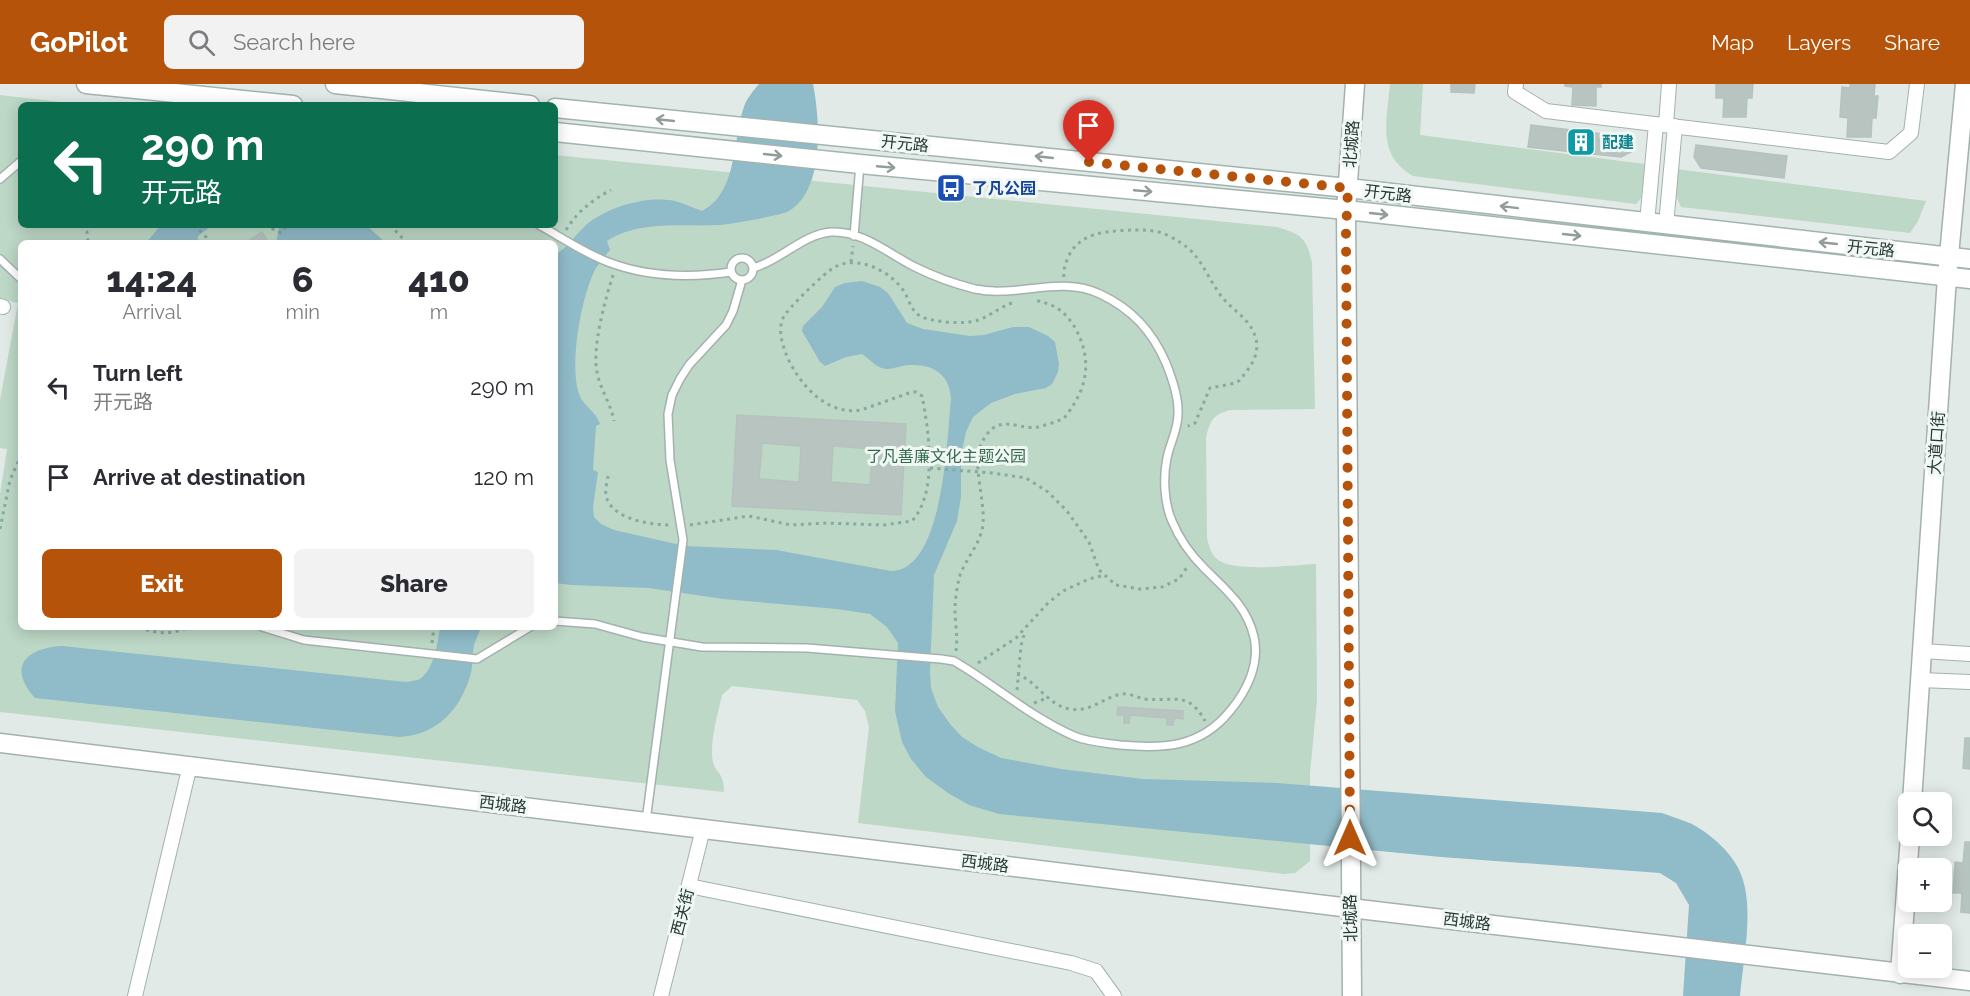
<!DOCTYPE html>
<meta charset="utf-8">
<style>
body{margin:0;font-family:Raleway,"Noto Sans SC",sans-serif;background:#f2f2f3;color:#2b2b33;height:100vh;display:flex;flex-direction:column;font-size:22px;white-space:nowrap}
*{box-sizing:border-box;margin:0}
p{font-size:20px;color:#7c7c81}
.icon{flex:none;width:33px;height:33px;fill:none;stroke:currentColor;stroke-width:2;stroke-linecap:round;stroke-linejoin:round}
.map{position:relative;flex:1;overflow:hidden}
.panel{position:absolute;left:18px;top:156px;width:540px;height:390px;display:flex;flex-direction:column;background:#fff;border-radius:9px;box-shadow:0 3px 15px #0003}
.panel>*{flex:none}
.hud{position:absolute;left:18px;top:18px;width:540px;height:126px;border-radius:9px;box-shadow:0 3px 15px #0003;background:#0b6e4f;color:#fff;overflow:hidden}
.fabs{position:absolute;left:1898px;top:708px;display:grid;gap:12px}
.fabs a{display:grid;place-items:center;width:54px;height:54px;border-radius:9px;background:#fff;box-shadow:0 3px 15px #0003;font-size:30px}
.pin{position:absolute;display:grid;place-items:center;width:51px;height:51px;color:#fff;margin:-62px -26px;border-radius:50% 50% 50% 0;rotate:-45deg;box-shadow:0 0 6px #0007}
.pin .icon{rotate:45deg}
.me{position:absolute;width:66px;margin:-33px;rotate:0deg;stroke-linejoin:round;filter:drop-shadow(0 0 4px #0008)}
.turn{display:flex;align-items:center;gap:21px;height:126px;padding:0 24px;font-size:27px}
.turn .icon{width:78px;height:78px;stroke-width:2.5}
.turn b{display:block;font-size:42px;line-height:51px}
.eta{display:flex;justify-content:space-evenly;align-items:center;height:102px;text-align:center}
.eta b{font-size:36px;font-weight:800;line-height:42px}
.cta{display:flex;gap:12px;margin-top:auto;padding:12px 24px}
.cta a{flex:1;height:69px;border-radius:9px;background:#b45309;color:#fff;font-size:24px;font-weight:800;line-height:69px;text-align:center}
.cta a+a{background:#f2f2f3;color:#2b2b33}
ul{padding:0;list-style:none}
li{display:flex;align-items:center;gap:18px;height:90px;padding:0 24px}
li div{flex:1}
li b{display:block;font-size:22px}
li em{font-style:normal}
header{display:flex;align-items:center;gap:36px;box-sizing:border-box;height:84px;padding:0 30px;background:#b45309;color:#fff}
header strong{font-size:28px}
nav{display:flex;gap:33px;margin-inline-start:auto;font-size:21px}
.search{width:420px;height:54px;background:#f2f2f3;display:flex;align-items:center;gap:15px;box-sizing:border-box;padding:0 21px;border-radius:9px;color:#7c7c81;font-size:22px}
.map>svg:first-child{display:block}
.green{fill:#bdd8c6;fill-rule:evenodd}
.water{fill:#90bbc8}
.building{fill:#b7c4c0;stroke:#b5c2be;stroke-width:1.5;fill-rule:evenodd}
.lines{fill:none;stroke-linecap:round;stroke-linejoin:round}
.service-casing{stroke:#a5b1ae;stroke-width:10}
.minor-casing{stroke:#a5b1ae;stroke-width:16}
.tertiary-casing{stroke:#a5b1ae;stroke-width:21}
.secondary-casing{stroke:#a2b4af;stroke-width:21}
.path{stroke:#86a9a1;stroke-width:3;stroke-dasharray:3 4.5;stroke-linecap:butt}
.service{stroke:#fff;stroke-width:7}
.minor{stroke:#fff;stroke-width:14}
.tertiary{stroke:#fff;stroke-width:18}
.secondary{stroke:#fff;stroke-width:18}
.oneway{stroke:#929c9a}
.route{stroke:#b45309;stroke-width:10;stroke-dasharray:0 18}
.labels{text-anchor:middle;stroke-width:6;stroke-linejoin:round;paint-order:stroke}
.culture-label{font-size:16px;font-weight:bold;fill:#0d838f;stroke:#f1f7f4;text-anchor:start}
.street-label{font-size:16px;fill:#243834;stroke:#f1f7f4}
.transit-label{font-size:16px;font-weight:bold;fill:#164399;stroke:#f1f7f4;text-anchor:start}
.park-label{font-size:16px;fill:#336a4d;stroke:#f1f7f4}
</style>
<header>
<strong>GoPilot</strong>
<div class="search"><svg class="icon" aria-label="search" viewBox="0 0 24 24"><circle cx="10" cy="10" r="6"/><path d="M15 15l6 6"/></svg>Search here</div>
<nav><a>Map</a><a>Layers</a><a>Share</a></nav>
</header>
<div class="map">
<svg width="1970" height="912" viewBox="0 0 1970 912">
<rect width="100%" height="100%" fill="#e1eae7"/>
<path class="green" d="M 1390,0 L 1423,0 L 1420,51 L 1645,80 L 1641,114 L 1636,120 L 1413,92 C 1376,71 1387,36 1390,0 Z
M 0,11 L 86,21 L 21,21 L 21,141 L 555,141 L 555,71 L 1277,143 C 1301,150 1307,154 1312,179 L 1315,325 L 1230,326 C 1212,331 1210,337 1206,354 L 1207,454 C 1209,461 1210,469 1217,475 C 1233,489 1293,481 1316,480 L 1317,616 L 1310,689 L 1310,777 L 1295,789 L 1284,790 L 858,739 L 869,643 L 865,627 L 857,616 L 732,602 L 722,611 C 718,629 709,660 713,678 C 716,691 724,687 724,708 L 0,628 L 0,410 L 7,365 L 0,364 L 0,316 L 18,219 L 0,215 ZM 21,159 L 555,159 L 555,543 L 21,543 Z
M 1676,85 L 1926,117 L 1918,137 L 1910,149 L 1681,123 L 1675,110 Z"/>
<path class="water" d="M 759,0 L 813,0 C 820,35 825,106 789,127 C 783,131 727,141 718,141 C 679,143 641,136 607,157 L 610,166 C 605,172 600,178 596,184 C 581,211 569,282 579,310 C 583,322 596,327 600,340 L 596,342 L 593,386 L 598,388 L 593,423 L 594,433 L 601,440 L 614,446 L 685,462 L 776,466 L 891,487 C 944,487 947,353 951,315 C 950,291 934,280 910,281 C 902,281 894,285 886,285 C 876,284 870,275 862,270 L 846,273 L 825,282 L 820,278 L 802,247 L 803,242 L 822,223 L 835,203 L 845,199 L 862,197 L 880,203 L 888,209 L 907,239 L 923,245 L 970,252 L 984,251 L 1013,243 L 1029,243 L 1048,252 L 1055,258 L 1059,280 L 1058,288 L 1052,300 L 1046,304 L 1015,310 L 991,319 L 973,333 L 966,348 L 961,371 L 961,413 L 957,437 L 934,491 L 930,588 L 931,604 L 938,623 L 950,640 L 962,653 L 978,663 L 1001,674 L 1061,685 L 1143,695 L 1277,699 L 1662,729 C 1672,733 1683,736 1692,740 C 1712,751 1735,771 1742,793 C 1754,827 1743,876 1740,912 L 1683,912 L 1689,821 L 1676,799 L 1660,789 L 1441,773 L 999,730 L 969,721 L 948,709 L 926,693 L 911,675 L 902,658 L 895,627 L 898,559 L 887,543 L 870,530 L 837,525 L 723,515 L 649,504 L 571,501 L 555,499 L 555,170 C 567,165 576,150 586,141 C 607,123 647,111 675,117 C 684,119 693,124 702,127 C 739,108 732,53 745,20 C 748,13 754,6 759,0 Z
M 161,141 L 213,141 L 198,152 L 198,159 L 146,159 Z
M 275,141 L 366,141 L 386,159 L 276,159 L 279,144 Z
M 440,543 L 481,543 C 479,549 476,555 474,561 C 472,570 473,580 471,589 C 461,625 438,651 399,653 L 35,614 C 7,583 26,564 62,562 L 406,598 C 411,597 417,597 421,594 C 434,585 438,558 440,543 Z"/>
<path class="building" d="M 1451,0 L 1475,0 L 1474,9 L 1451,8 Z
M 1565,0 L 1601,0 L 1601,3 L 1596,3 L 1596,22 L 1572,21 L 1573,3 L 1565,2 Z
M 1716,0 L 1753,0 L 1752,14 L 1747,14 L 1746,33 L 1723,33 L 1724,14 L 1716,14 Z
M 1850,0 L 1875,0 L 1874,12 L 1878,12 L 1876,34 L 1872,34 L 1871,53 L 1847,53 L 1848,34 L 1840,33 L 1842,3 L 1850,4 Z
M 1531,41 L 1634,54 L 1633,67 L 1621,73 L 1528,63 Z
M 1696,61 L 1787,72 L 1784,94 L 1701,84 L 1694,73 Z
M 262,148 L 269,159 L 245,159 Z
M 737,331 L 906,340 L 901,431 L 732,422 ZM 762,359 L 801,362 L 799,398 L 759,395 ZM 833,362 L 873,365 L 870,401 L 831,398 Z
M 1118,623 L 1183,627 L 1183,635 L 1174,634 L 1173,641 L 1167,641 L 1167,634 L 1130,631 L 1129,639 L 1124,639 L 1124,631 L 1117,631 Z
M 1965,654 L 1970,654 L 1970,685 L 1963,684 Z
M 1965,758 L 1970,758 L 1970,829 L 1961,828 L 1962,809 L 1953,809 L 1955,778 L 1963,779 Z"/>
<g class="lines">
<g class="service-casing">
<path id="service" d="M 0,95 L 21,77
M 539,141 C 561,153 584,169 608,178 C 647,193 690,194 731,188
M 854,152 L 860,80
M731 185a11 11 0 1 1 22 0a11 11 0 1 1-22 0Z
M 0,175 L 21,195
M 555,537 L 595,540 L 642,553 L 702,563 L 807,564 L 941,575 L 954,577 L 967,585 C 1003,608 1035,635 1074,652 C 1088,658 1105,659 1120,661 C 1163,665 1200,664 1230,627 C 1247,607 1260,580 1254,553 C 1247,522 1225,505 1204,484 C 1191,471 1179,454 1172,437 C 1164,419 1163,393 1167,374 C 1170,359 1178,346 1178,330 C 1179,314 1172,294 1166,279 C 1152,247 1132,225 1100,210 C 1060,191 1017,214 975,205 C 955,200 933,192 915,183 C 889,170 862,146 831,148 C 803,150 780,177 753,184
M 262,543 L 304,556 L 477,575 L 530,543
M 646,737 L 683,456 L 670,376 L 668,330 L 672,311 L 680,295 L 689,281 L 726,241 L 733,227 L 742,196"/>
</g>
<g class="minor-casing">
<path id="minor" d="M 1516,0 L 1515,8 L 1546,27 L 1889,68 L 1911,49 L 1917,0
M 1666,41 L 1669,0
M 1647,139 L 1656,40
M 1666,141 L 1675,42
M 0,222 L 3,223
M 1922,567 L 1970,570
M 1920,596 L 1970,598
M 689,802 L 1071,879 L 1096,887 L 1114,912
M 135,912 L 190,681
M 661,912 L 703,745"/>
</g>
<g class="tertiary-casing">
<path id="tertiary" d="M 0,659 L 1350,824 L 1970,897
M 1912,718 L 1947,193 L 1965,0
M 1900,890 L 1910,752
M 1352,912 L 1346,126 L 1355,0"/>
</g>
<g class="secondary-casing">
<path id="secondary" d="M 86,0 L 293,21
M 335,0 L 530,21
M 555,24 L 1348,104 L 1970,175
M 555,48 L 860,80 L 1346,126 L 1970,195"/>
</g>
<path class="path" d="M 82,141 L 87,148 L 88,159
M 194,141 L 208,155
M 265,141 L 281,149 L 287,141
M 390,141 L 407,159
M 566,146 C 577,128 592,116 611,106
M 851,178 L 853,162
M 613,191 C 605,216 592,263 597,288 C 600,305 611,320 614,337
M 1064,193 C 1063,187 1065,182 1067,176 C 1078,147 1108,147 1134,146 C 1146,146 1158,146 1169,152 C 1201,168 1201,183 1219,209 C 1227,221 1239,228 1248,239 C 1261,256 1259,272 1246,288 C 1243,292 1241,296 1237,298 C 1229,301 1219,302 1210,304 L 1195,339 L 1188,342
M 930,384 L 992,389 L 1026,394 L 1048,408 L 1067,427 L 1089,458 L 1099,486 L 1116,501 L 1140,505 L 1162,503 L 1179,495 L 1188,482
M 608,392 C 607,399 604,408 607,415 C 615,436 652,441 671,441
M 690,441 L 749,432 L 791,441 L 827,439 L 884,441 L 912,437 C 938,408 929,348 922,312 L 916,308 L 909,309 L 861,326 C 826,332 798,299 786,270 C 782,259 778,246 783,234 C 786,226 826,187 835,183 C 857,171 889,186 903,206 C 909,214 910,226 920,232 C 931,238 966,241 978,236 C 992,231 1001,222 1015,218
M 0,445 L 10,396 L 21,371
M 139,543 C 155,550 172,551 189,543
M 432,559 L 434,543
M 956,567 C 958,553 955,539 955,526 C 955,515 957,504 959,494 C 965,475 981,460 983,440 C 985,417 973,382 980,363 C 983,355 989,345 997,342 C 1010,336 1024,346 1038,343 C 1045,341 1057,338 1064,334 C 1067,331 1070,326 1072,323 C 1090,297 1090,269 1074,242 C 1064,226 1052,219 1033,216
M 978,579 L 1016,554 L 1048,519 L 1063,507 L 1089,495 L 1105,491
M 1017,590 C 1038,598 1047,621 1070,625 C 1092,629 1106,611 1123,610 C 1130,609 1138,614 1145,615 C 1174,618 1188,606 1205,637
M 1017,606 L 1021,562 L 1025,547
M 1034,619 L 1047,614"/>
<use href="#service" class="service"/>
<use href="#minor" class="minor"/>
<use href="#tertiary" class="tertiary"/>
<use href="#secondary" class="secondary"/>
</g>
<defs><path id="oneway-shaft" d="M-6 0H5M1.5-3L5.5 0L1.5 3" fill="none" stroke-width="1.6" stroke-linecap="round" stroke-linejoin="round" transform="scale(1.5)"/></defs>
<g class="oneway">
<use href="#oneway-shaft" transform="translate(665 36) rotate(-174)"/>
<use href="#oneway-shaft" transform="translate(773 71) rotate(6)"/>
<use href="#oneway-shaft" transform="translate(1044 73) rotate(-174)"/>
<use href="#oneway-shaft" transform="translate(886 83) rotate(5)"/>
<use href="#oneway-shaft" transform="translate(1143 107) rotate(5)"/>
<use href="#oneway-shaft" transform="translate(1509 123) rotate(-173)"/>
<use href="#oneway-shaft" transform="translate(1379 130) rotate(6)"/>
<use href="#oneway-shaft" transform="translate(1572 151) rotate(6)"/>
<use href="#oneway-shaft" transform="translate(1828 159) rotate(-174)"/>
</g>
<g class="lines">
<path class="route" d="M 1089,78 L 1348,104 L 1346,149 L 1350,754"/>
</g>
<defs>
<g id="building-square" transform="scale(1.5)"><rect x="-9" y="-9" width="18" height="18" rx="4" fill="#0f9aa8" stroke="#f1f7f4"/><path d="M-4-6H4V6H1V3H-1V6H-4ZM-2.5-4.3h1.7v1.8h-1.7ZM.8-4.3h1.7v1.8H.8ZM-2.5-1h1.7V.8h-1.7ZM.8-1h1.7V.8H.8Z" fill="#fff"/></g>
<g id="bus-square" transform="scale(1.5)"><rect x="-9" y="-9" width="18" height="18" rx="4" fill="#1a4fb4" stroke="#f1f7f4"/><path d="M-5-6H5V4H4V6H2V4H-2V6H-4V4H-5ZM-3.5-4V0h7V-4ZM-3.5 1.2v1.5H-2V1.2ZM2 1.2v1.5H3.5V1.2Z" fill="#fff"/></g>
</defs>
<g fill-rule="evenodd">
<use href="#building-square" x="1581" y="58"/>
<use href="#bus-square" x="951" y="104"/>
</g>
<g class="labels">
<g class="culture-label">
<text x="1602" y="64">配建</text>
</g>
<g class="street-label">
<text transform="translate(905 59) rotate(6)" y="6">开元路</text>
<text transform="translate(1351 60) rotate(-86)" y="6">北城路</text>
<text transform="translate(1388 109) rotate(7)" y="6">开元路</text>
<text transform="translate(1871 164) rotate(6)" y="6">开元路</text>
<text transform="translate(1936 359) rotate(-86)" y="6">大道口街</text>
<text transform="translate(503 720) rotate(7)" y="6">西城路</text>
<text transform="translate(985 779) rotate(7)" y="6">西城路</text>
<text transform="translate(682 828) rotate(-76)" y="6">西关街</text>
<text transform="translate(1350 834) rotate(-91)" y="6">北城路</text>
<text transform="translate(1467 837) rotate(7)" y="6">西城路</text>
</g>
<g class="transit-label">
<text x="972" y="110">了凡公园</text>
</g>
<g class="park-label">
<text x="946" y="378">了凡善廉文化主题公园</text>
</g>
</g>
</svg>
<div class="fabs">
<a><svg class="icon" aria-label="search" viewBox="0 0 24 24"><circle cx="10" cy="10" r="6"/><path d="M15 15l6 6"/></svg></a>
<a>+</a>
<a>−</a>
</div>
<div class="pin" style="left:1089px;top:78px;background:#d93025"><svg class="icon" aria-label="arrive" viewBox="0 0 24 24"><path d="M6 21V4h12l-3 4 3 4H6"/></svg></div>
<svg class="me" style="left:1350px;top:754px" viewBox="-20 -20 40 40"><path d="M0-17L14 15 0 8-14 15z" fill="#b45309" stroke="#fff" stroke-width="4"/></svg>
<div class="hud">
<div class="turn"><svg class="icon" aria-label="left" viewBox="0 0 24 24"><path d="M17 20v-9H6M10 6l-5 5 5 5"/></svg><div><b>290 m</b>开元路</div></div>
</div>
<section class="panel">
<div class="eta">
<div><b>14:24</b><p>Arrival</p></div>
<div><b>6</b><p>min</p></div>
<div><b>410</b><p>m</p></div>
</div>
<ul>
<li><svg class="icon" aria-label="left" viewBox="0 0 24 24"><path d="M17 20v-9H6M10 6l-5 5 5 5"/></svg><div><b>Turn left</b><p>开元路</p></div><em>290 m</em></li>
<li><svg class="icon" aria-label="arrive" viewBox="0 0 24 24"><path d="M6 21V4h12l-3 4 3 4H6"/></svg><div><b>Arrive at destination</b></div><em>120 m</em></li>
</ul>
<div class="cta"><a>Exit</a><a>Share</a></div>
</section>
</div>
